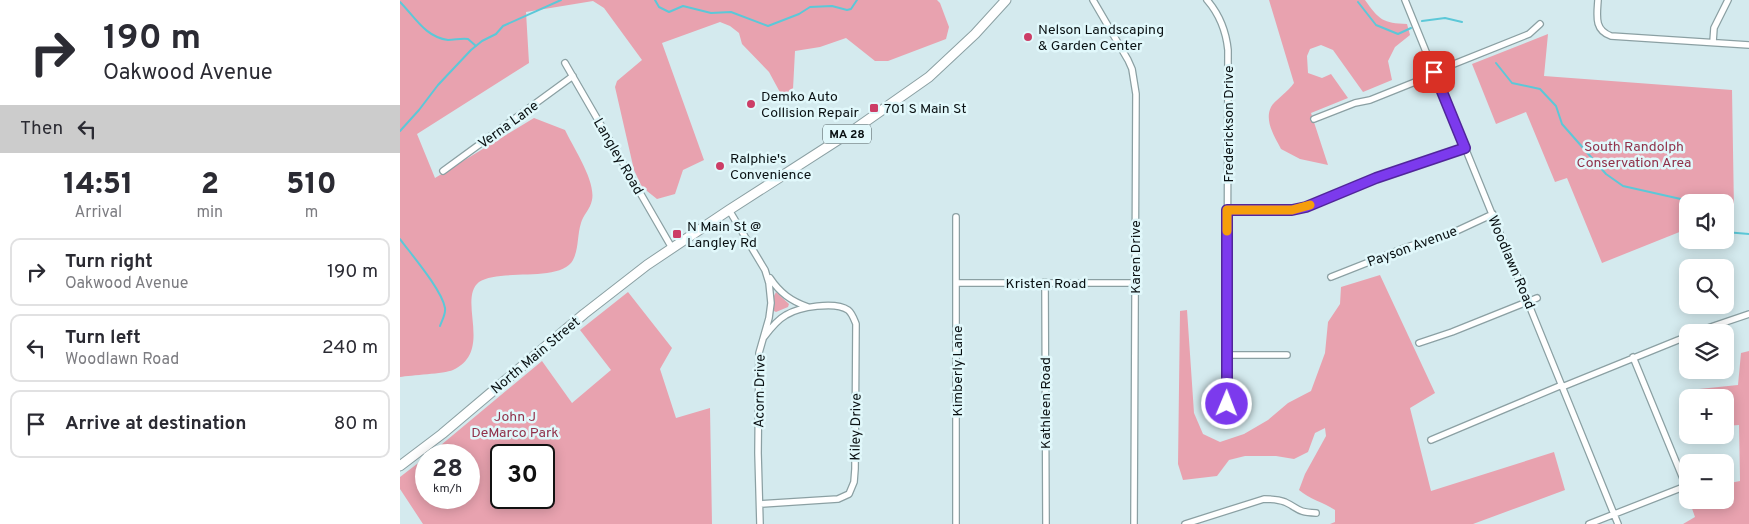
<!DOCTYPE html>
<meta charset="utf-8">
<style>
body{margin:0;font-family:Overpass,sans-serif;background:#f7f7f7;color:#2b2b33;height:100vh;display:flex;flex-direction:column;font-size:19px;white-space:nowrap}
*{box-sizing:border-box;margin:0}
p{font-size:16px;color:#7c7c81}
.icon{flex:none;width:28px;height:28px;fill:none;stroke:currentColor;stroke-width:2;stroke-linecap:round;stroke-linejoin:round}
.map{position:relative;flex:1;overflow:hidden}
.panel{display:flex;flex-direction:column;background:#fff;width:400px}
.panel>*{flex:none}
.top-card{background:#fff;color:#2b2b33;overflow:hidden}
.fabs{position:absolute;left:1279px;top:194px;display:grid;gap:10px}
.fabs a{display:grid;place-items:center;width:55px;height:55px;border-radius:10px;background:#fff;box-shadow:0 2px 12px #0003;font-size:25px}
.speed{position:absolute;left:15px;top:444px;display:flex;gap:10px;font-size:25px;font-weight:700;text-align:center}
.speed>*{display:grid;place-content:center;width:65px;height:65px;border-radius:50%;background:#fff;box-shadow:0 2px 12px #0003;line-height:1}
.speed small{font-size:12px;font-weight:400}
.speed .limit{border:2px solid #111;border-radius:8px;background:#fff;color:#111}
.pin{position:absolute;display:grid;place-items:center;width:42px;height:42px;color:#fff;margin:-21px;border-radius:10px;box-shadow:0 2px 8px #0006}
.me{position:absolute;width:55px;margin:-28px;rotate:1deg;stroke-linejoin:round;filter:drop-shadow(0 0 4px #0008)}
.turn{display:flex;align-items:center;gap:18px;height:105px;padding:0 20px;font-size:22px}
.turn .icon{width:65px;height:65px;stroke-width:2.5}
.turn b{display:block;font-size:35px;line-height:42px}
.then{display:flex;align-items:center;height:48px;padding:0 20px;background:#0003;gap:10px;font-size:19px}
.eta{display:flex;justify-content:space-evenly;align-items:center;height:85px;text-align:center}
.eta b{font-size:30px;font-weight:800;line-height:35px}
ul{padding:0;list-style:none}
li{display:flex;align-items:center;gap:15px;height:68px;margin:0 10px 8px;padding:0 10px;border:2px solid #e1e1e2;border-radius:10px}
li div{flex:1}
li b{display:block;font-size:19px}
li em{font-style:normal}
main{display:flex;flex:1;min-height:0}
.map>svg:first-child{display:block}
.green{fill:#e8a2af;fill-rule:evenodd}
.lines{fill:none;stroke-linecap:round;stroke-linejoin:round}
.stream{stroke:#5cc8d8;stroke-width:2}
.street-casing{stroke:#8ba0a3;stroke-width:8}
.primary-casing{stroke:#8ba0a3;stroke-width:11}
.street{stroke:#fff;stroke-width:5.5}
.primary{stroke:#fff;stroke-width:9}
.route-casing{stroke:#51269a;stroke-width:12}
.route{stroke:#7c3aed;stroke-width:9}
.slow{stroke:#f59e0b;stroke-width:9}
.poi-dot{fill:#cc3d66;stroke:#e1f8fb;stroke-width:2}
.labels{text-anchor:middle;stroke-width:5;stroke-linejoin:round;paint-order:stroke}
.shield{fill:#e1f8fb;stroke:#4a5659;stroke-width:1}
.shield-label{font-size:12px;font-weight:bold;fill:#0a1113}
.poi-label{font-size:14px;fill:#0a1113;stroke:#e1f8fb;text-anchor:start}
.street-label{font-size:14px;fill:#0a1113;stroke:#e1f8fb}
.park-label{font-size:14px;fill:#91314a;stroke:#e1f8fb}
</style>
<main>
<section class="panel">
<div class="top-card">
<div class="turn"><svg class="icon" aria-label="right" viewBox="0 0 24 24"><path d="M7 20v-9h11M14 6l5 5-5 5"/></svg><div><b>190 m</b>Oakwood Avenue</div></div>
<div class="then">Then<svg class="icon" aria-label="left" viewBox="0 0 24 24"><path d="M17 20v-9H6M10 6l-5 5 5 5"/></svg></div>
</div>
<div class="eta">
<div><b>14:51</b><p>Arrival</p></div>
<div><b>2</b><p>min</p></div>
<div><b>510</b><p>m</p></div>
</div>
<ul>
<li><svg class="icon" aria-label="right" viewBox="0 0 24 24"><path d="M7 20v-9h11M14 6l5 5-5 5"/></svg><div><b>Turn right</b><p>Oakwood Avenue</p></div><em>190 m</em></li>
<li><svg class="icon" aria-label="left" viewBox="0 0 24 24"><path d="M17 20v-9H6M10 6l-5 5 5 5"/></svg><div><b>Turn left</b><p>Woodlawn Road</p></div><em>240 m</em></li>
<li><svg class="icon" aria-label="arrive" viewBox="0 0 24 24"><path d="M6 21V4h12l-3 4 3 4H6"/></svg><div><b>Arrive at destination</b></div><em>80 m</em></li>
</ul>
</section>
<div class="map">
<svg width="1349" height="524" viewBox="0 0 1349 524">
<rect width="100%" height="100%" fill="#d4eaee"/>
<path class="green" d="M 0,0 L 537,0 L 540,3 L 549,27 L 546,39 L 488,61 L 475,61 L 446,38 L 420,47 L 395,51 L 393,89 L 382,96 L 369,72 L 342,44 L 339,33 L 330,26 L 320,22 L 262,43 L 304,160 L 283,170 L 275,194 L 257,199 L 242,187 L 234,170 L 215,87 L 217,81 L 242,60 L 204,8 L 193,1 L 126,12 L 129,63 L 17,134 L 35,178 L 134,118 L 165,130 C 173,147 196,181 192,200 C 190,210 183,215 181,223 C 177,236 179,248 173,260 C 161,283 99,268 79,282 C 57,300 94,351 53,370 C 44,374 11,375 0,377 Z
M 869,0 L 965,0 C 979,20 983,23 1007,24 L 1010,35 L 995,47 L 988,61 L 992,80 L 963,92 L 933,50 L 921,45 L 910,49 L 907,56 L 908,73 L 922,78 L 931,74 L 948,98 L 911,113 L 928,165 L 900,159 L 881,149 C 875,137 864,121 871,107 C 874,101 889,91 894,83 Z
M 1148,34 L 1144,76 L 1332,90 L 1334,210 L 1325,214 L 1325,202 L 1288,202 L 1287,229 L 1202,263 L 1167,178 L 1155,182 L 1126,112 L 1096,124 L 1072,64 Z
M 980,275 L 1035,393 L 1010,408 L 1031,491 L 1154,452 L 1165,490 L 1073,524 L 930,524 L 935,522 L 935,510 C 923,502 909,499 899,490 L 905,474 L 926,436 L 925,428 L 915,433 L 908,452 L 894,459 L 876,456 L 845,456 L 829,460 L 817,476 L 783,480 L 778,464 L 780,311 L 787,310 L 794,413 L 803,434 L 820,442 L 844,434 L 868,420 L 888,403 L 911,391 L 925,353 L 928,322 L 940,304 L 941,287 Z
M 228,292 L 272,348 L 260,369 L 276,418 L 310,408 L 312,524 L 23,524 L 0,489 L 0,477 L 26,457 L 26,498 L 69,498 L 69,455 L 29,455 L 142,361 L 172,403 L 211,370 L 180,330 ZM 101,455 L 144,455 L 144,498 L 101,498 Z
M 376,292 L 389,304 L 388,307 L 376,312 L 374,311 L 374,296 Z
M 1349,351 L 1349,524 L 1283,524 L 1295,517 L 1289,500 L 1325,500 L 1325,484 L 1340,481 L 1339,425 L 1325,426 L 1325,398 L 1304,397 L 1299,389 L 1338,385 L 1341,353 Z"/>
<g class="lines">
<path class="stream" d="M 255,0 L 259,7 L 269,12 L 283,6 L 311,13 L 331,12 L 368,26 L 399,14 L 410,7 L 432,6 L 447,10 L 451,9 L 457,0
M 0,2 C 15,17 25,37 48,40 C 55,40 61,38 68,39 L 76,46
M 958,2 L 976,25 L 998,34 L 1011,28
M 1022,21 L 1045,18 L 1062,22
M 1096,63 L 1112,83 L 1140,89 L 1156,106 L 1162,124 L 1206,174 L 1223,186 L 1294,202
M 0,131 L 19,110 L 38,85 L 71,50 L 82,41 L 96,34 L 103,26 L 161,0
M 1325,232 L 1349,234
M 0,239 C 11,254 42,290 45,308 C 46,314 42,320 40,326"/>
<g class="street-casing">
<path id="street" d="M 693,0 L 728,60 L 732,69 L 736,94 L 734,524
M 807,0 C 820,15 826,31 828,50 L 827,404
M 1005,0 L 1218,524
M 1198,0 C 1197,16 1194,30 1211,36 L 1349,45
M 1313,42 L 1314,28 L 1328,0
M 165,63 L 272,248
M 1034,72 L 1129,34 L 1140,24
M 914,119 L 955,103 L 970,100 L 1035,74
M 43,171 L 173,76
M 329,210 L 365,270 L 369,283 L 371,303 L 369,318 L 359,353 L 358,453 L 360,524
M 827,210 L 892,210 L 906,207 L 977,178 L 1065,148
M 931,277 L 1007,247 L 1050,234 L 1093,214
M 370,278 C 380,293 391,301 408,307
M 645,282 L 646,524
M 557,283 L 735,283
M 1296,332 L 1349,314
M 1019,343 L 1052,332 L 1137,298
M 827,355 L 887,355
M 1162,387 L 1288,336
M 1031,440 L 1162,385
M 360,504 L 438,499 L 449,494 L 454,482 L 455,469 L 456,324 C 454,319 452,313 448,310 C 435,301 399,307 386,315 C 377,320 370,329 364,337
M 556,524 L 556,217
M 785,524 L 864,499 C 871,499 878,499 885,502 C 900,509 896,512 916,513
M 1189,524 L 1286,486 L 1233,357"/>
</g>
<g class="primary-casing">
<path id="primary" d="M 0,466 L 42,434 L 184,314 L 247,265 L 329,210 L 455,129 L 529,77 L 575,34 L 606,0"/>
</g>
<use href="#street" class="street"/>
<use href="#primary" class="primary"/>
</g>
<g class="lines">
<g class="route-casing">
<path id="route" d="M 827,404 L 827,210 L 892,210 L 906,207 L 976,178 L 1065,148 L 1034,72"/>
</g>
<use href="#route" class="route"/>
<path class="slow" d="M 827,231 L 827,210 L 892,210 L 910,205"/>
</g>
<g class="poi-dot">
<circle cx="628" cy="37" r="5"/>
<circle cx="351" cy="104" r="5"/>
<rect x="469" y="103" width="10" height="10" rx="2.5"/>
<circle cx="320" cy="166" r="5"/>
<rect x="272" y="229" width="10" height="10" rx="2.5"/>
</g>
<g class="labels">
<rect class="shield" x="423" y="124.5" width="48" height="19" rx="4"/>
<g class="shield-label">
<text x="447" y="138">MA 28</text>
</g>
<g class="poi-label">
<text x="638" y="34">Nelson Landscaping<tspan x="638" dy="16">&amp; Garden Center</tspan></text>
<text x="361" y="101">Demko Auto<tspan x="361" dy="16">Collision Repair</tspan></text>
<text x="484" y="113">701 S Main St</text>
<text x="330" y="163">Ralphie's<tspan x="330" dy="16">Convenience</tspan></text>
<text x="287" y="231">N Main St @<tspan x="287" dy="16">Langley Rd</tspan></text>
</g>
<g class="street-label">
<text transform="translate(108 124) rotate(-36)" y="5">Verna Lane</text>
<text transform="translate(828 124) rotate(-90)" y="5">Frederickson Drive</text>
<text transform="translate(219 156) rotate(60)" y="5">Langley Road</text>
<text transform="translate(1012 246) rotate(-20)" y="5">Payson Avenue</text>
<text transform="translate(735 257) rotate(-90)" y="5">Karen Drive</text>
<text transform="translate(1112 262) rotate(67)" y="5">Woodlawn Road</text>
<text x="646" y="288">Kristen Road</text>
<text transform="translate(135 355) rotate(-40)" y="5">North Main Street</text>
<text transform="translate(557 371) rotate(-90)" y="5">Kimberly Lane</text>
<text transform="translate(359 391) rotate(-89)" y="5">Acorn Drive</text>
<text transform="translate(645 403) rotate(-90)" y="5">Kathleen Road</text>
<text transform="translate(455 427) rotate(-89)" y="5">Kiley Drive</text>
</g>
<g class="park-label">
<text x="1234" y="151">South Randolph<tspan x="1234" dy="16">Conservation Area</tspan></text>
<text x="115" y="421">John J<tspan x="115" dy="16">DeMarco Park</tspan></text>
</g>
</g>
</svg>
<div class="fabs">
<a><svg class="icon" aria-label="sound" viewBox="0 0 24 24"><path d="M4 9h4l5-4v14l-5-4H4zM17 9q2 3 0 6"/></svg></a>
<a><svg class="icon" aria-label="search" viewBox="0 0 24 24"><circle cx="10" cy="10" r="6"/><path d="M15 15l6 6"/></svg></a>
<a><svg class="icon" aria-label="layers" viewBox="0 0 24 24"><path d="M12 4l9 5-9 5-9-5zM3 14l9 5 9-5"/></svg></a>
<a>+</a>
<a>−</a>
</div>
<div class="speed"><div>28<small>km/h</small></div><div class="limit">30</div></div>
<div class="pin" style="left:1034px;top:72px;background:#d93025"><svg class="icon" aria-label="arrive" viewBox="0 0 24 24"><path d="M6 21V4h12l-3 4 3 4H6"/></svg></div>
<svg class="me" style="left:827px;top:404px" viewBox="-20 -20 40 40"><circle r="17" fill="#7c3aed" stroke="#fff" stroke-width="3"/><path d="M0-11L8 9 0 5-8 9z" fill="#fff"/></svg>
</div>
</main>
